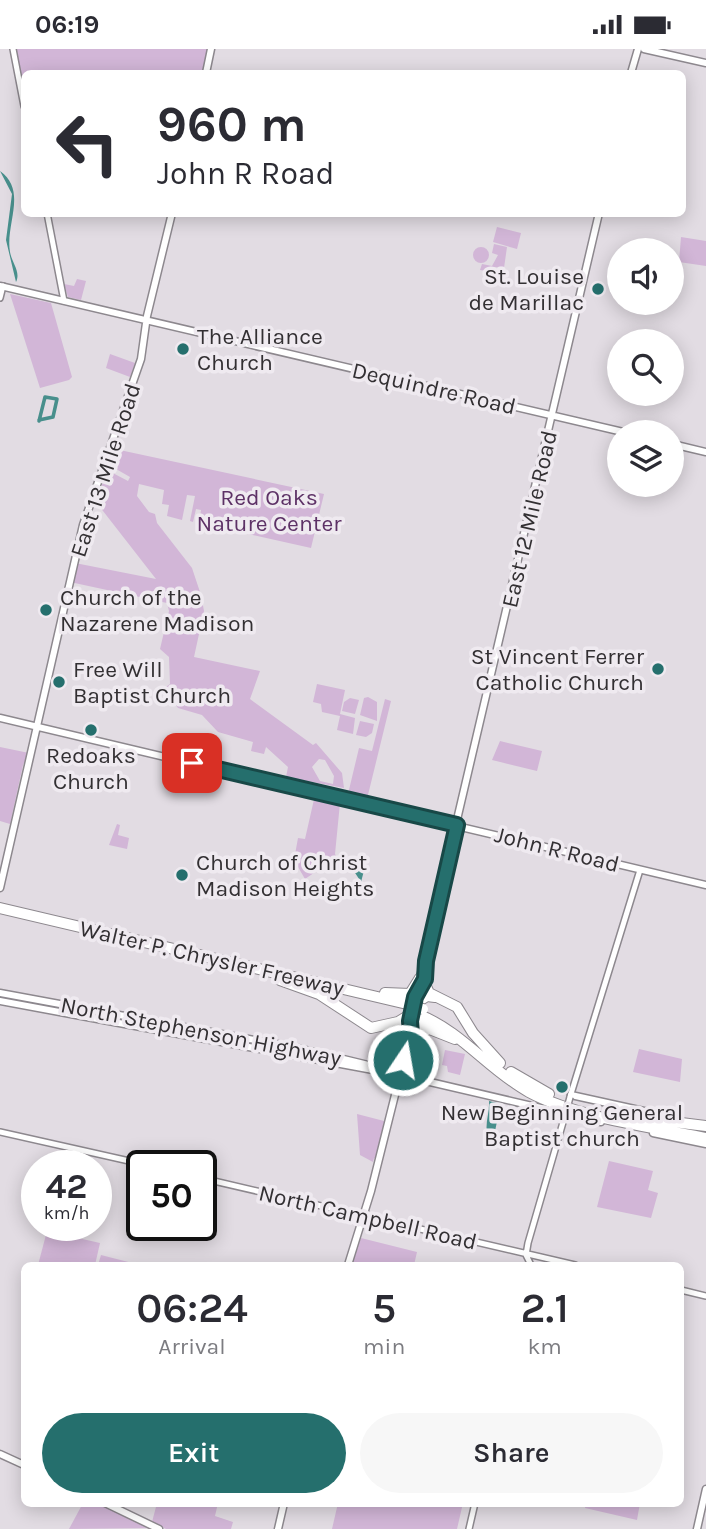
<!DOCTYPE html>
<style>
body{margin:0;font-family:Karla,sans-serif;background:#f7f7f7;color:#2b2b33;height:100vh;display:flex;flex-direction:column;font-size:26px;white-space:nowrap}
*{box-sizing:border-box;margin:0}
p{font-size:23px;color:#7c7c81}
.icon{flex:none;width:38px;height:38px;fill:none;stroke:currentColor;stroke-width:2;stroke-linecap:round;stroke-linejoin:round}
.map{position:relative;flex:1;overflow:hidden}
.drawer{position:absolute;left:21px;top:1213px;width:663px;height:245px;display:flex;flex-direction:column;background:#fff;border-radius:10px;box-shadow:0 4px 18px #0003}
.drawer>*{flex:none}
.top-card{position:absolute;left:21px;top:21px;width:665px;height:147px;border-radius:10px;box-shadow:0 4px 18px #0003;background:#fff;color:#2b2b33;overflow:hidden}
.fabs{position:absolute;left:607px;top:189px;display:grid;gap:14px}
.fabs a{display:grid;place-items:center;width:77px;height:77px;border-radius:50%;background:#fff;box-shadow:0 4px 18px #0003;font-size:35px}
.speed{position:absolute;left:21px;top:1101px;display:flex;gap:14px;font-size:35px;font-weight:700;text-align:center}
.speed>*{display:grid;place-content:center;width:91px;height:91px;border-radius:50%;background:#fff;box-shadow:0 4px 18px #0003;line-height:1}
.speed small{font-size:18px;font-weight:400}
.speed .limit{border:4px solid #111;border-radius:10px;background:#fff;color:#111}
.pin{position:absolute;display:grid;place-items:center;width:60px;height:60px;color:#fff;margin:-30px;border-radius:14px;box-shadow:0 4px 10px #0006}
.me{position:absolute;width:77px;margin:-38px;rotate:12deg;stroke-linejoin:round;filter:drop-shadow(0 0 5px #0008)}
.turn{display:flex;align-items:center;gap:24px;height:147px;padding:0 21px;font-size:32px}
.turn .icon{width:91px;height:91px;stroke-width:2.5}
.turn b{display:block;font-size:49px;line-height:60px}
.eta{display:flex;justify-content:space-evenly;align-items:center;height:119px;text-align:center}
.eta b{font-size:42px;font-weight:600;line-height:49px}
.cta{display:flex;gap:14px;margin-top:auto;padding:14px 21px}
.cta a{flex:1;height:80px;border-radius:42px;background:#256f6d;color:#fff;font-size:28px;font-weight:600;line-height:80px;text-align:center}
.cta a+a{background:#f7f7f7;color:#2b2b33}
.status{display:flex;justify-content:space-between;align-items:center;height:49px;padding:0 35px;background:#fff;direction:ltr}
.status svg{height:19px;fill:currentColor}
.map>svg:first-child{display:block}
.green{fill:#d2b6d7;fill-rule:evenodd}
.water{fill:#488f8c}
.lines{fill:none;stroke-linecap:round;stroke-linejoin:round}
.canal{stroke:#488f8c;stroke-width:3.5}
.tertiary-casing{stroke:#8d888e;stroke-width:8}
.secondary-casing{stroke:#8d888e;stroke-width:9}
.motorway-casing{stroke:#8d888e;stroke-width:12}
.tertiary{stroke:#fff;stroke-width:5}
.secondary{stroke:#fff;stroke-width:6}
.motorway{stroke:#fff;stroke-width:10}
.tertiary-bridge-casing{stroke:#8d888e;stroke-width:8;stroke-linecap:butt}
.motorway-bridge-casing{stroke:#8d888e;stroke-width:12;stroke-linecap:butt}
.tertiary-bridge{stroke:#fff;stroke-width:5}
.motorway-bridge{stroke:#fff;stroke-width:10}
.route-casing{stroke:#184847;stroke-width:18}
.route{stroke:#256f6d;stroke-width:12}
.poi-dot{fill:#256f6d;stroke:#efeaf0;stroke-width:2.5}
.labels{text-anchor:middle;stroke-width:7;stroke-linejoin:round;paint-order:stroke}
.poi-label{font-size:23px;fill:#333033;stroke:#efeaf0;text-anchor:start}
.street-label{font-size:23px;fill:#333033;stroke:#efeaf0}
.park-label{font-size:23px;fill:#5d3166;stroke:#efeaf0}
</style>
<div class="status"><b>06:19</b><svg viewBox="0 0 49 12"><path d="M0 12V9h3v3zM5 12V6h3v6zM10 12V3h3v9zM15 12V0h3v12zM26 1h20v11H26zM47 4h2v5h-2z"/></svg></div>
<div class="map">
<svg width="706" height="1480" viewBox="0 0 706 1480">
<rect width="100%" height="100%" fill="#e2dce3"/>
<path class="green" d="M 15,0 L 208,0 L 202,24 L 24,24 L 24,47 Z
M 497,178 L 521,184 L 517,200 L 493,193 Z
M 681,188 L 706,192 L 706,217 L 679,213 Z
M 494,195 L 507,198 L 504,219 L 494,218 L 493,223 L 480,221 L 482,215 L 492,217 L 498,206 L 492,204 Z
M473 206a8 8 0 1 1 16 0a8 8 0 1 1-16 0Z
M 77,230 L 86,232 L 81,251 L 68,248 L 64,235 L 74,237 Z
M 10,245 L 51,254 L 72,328 L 69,331 L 40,339 Z
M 110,305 L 135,314 L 130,328 L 106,319 Z
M 115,400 L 324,445 L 311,499 L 199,474 L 201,461 L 196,460 L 193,473 L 190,472 L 195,447 L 187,446 L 182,471 L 167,467 L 169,456 L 162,455 L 164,441 L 139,435 L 137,447 L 149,463 L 155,465 L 157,474 L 192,519 L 201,546 L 204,562 L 194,608 L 260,622 L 250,650 L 313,696 L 316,694 L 342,724 L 344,739 L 286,728 L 288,718 L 266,698 L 264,705 L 251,702 L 253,693 L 218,683 L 202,666 L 178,659 L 163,640 L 170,635 L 169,608 L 160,600 L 169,562 L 167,554 L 70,533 L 75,514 L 156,530 L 96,453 L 107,421 L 128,432 L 130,428 L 109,416 ZM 319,710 L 325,711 L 334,727 L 333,735 L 320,732 L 312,718 Z
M 317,635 L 345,641 L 340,665 L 355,669 L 353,685 L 337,681 L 340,667 L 322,663 L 321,655 L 313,653 Z
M 368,648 L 377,653 L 377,672 L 360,666 L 364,649 Z
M 350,649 L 359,651 L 355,665 L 342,662 L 344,653 Z
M 385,650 L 391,652 L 367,750 L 348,745 L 359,699 L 372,702 Z
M 360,672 L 374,675 L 372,684 L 366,688 L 356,686 Z
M 500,692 L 542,702 L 537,722 L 492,711 Z
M 0,698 L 29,704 L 23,716 L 10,775 L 0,772 Z
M 315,746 L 340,754 L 335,805 L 343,819 L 339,821 L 333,811 L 305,830 L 294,811 L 298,789 L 305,790 Z
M 117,775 L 120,776 L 118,786 L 129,789 L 127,800 L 109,796 Z
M 639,1000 L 682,1010 L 680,1033 L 633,1023 Z
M 445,1001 L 465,1005 L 460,1026 L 448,1023 L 447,1017 L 442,1016 Z
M 357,1065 L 388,1073 L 379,1110 L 374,1109 L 373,1113 L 360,1106 Z
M 609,1112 L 653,1122 L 648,1141 L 658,1144 L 651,1169 L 597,1158 Z
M 47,1182 L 100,1194 L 95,1216 L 38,1216 Z
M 361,1189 L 417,1203 L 414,1216 L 351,1216 Z
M 101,1206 L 140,1216 L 98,1216 Z
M 83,1454 L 97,1454 L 151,1479 L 69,1480 Z
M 157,1454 L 218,1454 L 215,1467 L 233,1473 L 231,1480 L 166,1480 L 152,1473 Z
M 338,1454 L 463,1454 L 457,1480 L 332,1480 Z
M 586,1454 L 640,1454 L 637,1471 L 585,1459 Z"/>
<path class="water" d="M 0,122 C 28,142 5,175 10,203 C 12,214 21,223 16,233 L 6,191 L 12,145 Z
M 346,810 L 366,814 L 361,833 Z
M 489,1052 L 497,1054 L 500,1058 L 494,1087 L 487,1083 C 485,1074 490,1062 489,1052 Z"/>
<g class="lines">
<path class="canal" d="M 39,372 L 45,348 L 57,350 L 53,368 L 39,371"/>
<g class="tertiary-casing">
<path id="tertiary" d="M 13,0 L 24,57
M 47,164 L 64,252
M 0,249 L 3,237
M 570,1048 L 640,821
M 0,1083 L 147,1116
M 201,1129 L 575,1216
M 531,1216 L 526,1206 L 528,1194 L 566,1063
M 681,1241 L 706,1247
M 469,1480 L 475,1454"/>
</g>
<g class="secondary-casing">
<path id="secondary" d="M 644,0 L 706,14
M 206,24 L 211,0
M 631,24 L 638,0
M 0,237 L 623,383
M 672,395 L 706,403
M 0,669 L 706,836
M 0,839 L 83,476 L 141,310 L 147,267 L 172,164
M 0,944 L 298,999 L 389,1021
M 0,952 L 400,1026 L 601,1073
M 419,953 L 419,933 L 599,164
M 414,955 L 424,933 L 427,916
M 571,1046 L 680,1070
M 653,1084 L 706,1095
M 348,1216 L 371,1142 L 400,1026 L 405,989 L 416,963
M 0,1405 L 24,1416
M 105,1454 L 159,1480
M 278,1480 L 284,1454
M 697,1480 L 706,1440"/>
</g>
<g class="motorway-casing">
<path id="motorway" d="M 0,859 L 407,955
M 280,931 L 319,945 L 371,979 L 398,973 L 411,965
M 424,933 L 429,944 L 457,958 L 473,984 L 500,1014
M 385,944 L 410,945 L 420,929
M 419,952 L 427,947 L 435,948
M 416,963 L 422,977 L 455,990
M 420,966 C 463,984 489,1021 529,1043 C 575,1068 654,1079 706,1089
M 409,992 L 417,982 L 427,981
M 511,1023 L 549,1045
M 649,1070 L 706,1077"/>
</g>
<use href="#tertiary" class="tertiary"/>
<use href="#secondary" class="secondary"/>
<use href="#motorway" class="motorway"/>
<g class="tertiary-bridge-casing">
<path id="tertiary-bridge" d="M 566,1063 L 570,1048"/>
</g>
<g class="motorway-bridge-casing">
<path id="motorway-bridge" d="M 407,955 L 423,960"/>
</g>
<use href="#tertiary-bridge" class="tertiary-bridge"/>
<use href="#motorway-bridge" class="motorway-bridge"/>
</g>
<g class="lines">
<g class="route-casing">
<path id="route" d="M 192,714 L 457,776 L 426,912 L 425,930 L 415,948 L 410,972 L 411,986 L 403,1011"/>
</g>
<use href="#route" class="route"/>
</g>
<g class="poi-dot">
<circle cx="598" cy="240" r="7"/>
<circle cx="183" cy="300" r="7"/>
<circle cx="46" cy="561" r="7"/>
<circle cx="658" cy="620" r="7"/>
<circle cx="59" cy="633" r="7"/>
<circle cx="91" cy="681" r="7"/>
<circle cx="182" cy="826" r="7"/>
<circle cx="562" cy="1038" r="7"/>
</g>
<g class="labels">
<g class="poi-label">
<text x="584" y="235" text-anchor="end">St. Louise<tspan x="584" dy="26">de Marillac</tspan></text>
<text x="197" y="295">The Alliance<tspan x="197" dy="26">Church</tspan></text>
<text x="60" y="556">Church of the<tspan x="60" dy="26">Nazarene Madison</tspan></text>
<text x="644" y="615" text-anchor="end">St Vincent Ferrer<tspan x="644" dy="26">Catholic Church</tspan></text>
<text x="73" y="628">Free Will<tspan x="73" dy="26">Baptist Church</tspan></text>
<text x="91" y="714" text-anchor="middle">Redoaks<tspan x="91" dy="26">Church</tspan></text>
<text x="196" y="821">Church of Christ<tspan x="196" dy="26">Madison Heights</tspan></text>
<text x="562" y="1071" text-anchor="middle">New Beginning General<tspan x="562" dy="26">Baptist church</tspan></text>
</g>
<g class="street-label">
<text transform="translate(434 339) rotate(13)" y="8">Dequindre Road</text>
<text transform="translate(105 421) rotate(-72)" y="8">East 13 Mile Road</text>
<text transform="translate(529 470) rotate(-77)" y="8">East 12 Mile Road</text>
<text transform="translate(557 800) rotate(14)" y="8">John R Road</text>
<text transform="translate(212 909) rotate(13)" y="8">Walter P. Chrysler Freeway</text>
<text transform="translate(201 982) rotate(11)" y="8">North Stephenson Highway</text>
<text transform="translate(368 1168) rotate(13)" y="8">North Campbell Road</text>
</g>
<g class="park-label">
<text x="269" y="456">Red Oaks<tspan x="269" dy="26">Nature Center</tspan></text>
</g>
</g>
</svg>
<div class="fabs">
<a><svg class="icon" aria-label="sound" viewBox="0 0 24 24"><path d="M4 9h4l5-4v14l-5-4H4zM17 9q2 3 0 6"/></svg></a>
<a><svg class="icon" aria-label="search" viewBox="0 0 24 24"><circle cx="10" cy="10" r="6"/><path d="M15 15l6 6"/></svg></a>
<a><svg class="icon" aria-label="layers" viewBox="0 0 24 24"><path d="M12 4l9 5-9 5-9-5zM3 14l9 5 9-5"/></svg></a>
</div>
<div class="speed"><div>42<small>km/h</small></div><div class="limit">50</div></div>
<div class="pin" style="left:192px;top:714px;background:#d93025"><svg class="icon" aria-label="arrive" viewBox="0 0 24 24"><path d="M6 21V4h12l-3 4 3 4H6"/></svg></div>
<svg class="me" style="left:403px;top:1011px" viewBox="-20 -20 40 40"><circle r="17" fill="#256f6d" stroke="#fff" stroke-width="3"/><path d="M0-11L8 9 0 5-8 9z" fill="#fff"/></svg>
<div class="top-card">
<div class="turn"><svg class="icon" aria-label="left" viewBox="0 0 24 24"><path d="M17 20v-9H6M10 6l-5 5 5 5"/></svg><div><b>960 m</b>John R Road</div></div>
</div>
<section class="drawer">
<div class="eta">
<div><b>06:24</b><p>Arrival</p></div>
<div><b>5</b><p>min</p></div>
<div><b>2.1</b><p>km</p></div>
</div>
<div class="cta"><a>Exit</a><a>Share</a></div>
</section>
</div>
